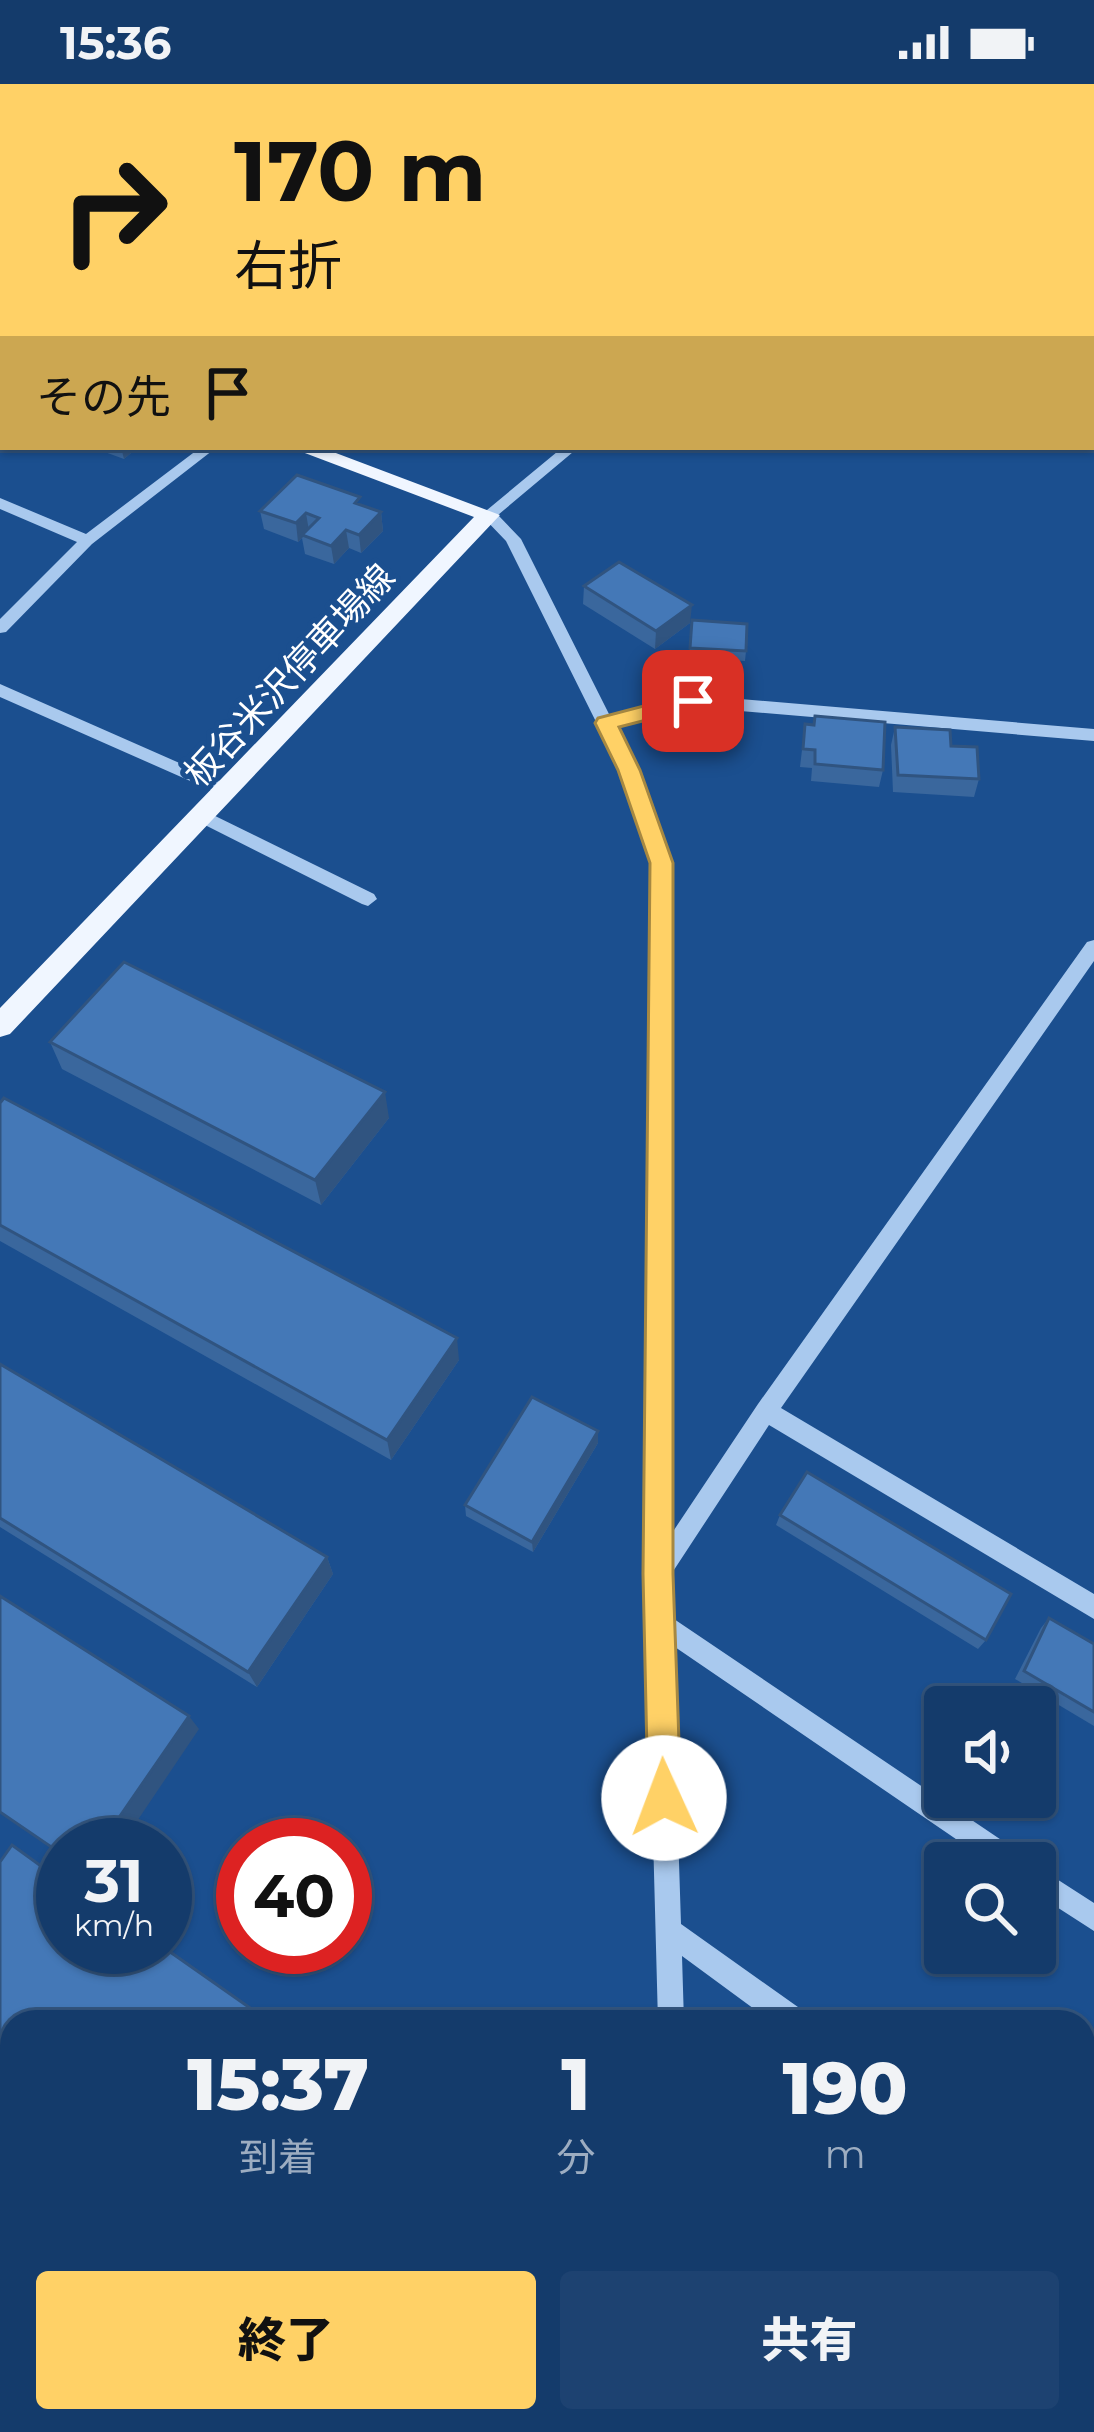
<!DOCTYPE html>
<html lang="ja">
<meta charset="utf-8">
<style>
body{margin:0;font-family:Montserrat,"Noto Sans JP",sans-serif;background:#1d4271;color:#f1f3f6;height:100vh;display:flex;flex-direction:column;font-size:45px;white-space:nowrap}
*{box-sizing:border-box;margin:0}
p{font-size:39px;color:#9dadc1}
.icon{flex:none;width:66px;height:66px;fill:none;stroke:currentColor;stroke-width:2;stroke-linecap:round;stroke-linejoin:round}
.map{position:relative;flex:1;overflow:hidden}
.details{position:absolute;left:0px;top:1926px;width:1095px;height:423px;display:flex;flex-direction:column;background:#143b6b;border-radius:36px 36px 0 0;box-shadow:0 3px 9px #0004,0 0 0 3px #33557e}
.details>*{flex:none}
.hud{position:absolute;left:0px;top:0px;width:1095px;height:366px;box-shadow:0 3px 9px #0004,0 0 0 3px #33557e;background:#ffd166;color:#111;overflow:hidden}
.controls{position:absolute;left:924px;top:1602px;display:grid;gap:24px}
.controls a{display:grid;place-items:center;width:132px;height:132px;border-radius:12px;background:#143b6b;box-shadow:0 3px 9px #0004,0 0 0 3px #33557e;font-size:60px}
.speed{position:absolute;left:36px;top:1734px;display:flex;gap:24px;font-size:60px;font-weight:700;text-align:center}
.speed>*{display:grid;place-content:center;width:156px;height:156px;border-radius:50%;background:#143b6b;box-shadow:0 3px 9px #0004,0 0 0 3px #33557e;line-height:1}
.speed small{font-size:30px;font-weight:400}
.speed .limit{border:18px solid #d22;background:#fff;color:#111}
.pin{position:absolute;display:grid;place-items:center;width:102px;height:102px;color:#fff;margin:-51px;border-radius:24px;box-shadow:0 6px 18px #0006}
.me{position:absolute;width:132px;margin:-66px;rotate:358deg;stroke-linejoin:round;filter:drop-shadow(0 0 9px #0008)}
.turn{display:flex;align-items:center;gap:42px;height:252px;padding:0 36px;font-size:54px}
.turn .icon{width:156px;height:156px;stroke-width:2.5}
.turn b{display:block;font-size:84px;line-height:102px}
.then{display:flex;align-items:center;height:114px;padding:0 36px;background:#0003;gap:24px;font-size:45px}
.eta{display:flex;justify-content:space-evenly;align-items:center;height:204px;text-align:center}
.eta b{font-size:72px;font-weight:800;line-height:84px}
.primary-button{display:flex;gap:24px;margin-top:auto;padding:24px 36px}
.primary-button a{flex:1;height:138px;border-radius:12px;background:#ffd166;color:#111;font-size:48px;font-weight:800;line-height:138px;text-align:center}
.primary-button a+a{background:#1d4271;color:#f1f3f6}
.status{display:flex;justify-content:space-between;align-items:center;height:84px;padding:0 60px;background:#143b6b;direction:ltr}
.status svg{height:33px;fill:currentColor}
.map>svg:first-child{display:block}
.lines{fill:none;stroke-linecap:round;stroke-linejoin:round}
.minor{fill:#a9c9ee;fill-rule:evenodd}
.major{fill:#f0f6ff;fill-rule:evenodd}
.wall{fill:#3a679d}
.shaded-wall{fill:#305480}
.building{fill:#4478b7;stroke:#305480;stroke-width:3}
.route{fill:#ffd166;stroke:#a68842;stroke-width:3}
.labels{text-anchor:middle;stroke-width:10;stroke-linejoin:round;paint-order:stroke}
.far-street-label{font-size:36px;fill:#fff;stroke:#1b4f8f}
</style>
<div class="status"><b>15:36</b><svg viewBox="0 0 49 12"><path d="M0 12V9h3v3zM5 12V6h3v6zM10 12V3h3v9zM15 12V0h3v12zM26 1h20v11H26zM47 4h2v5h-2z"/></svg></div>
<div class="map">
<svg width="1094" height="2348" viewBox="0 0 1094 2348">
<rect width="100%" height="100%" fill="#1b4f8f"/>
<g class="lines">
<path class="minor" d="M 295,0 L 313,0 L 316,3 L 298,3 Z
M 682,0 L 696,0 L 680,3 Z
M 1020,0 L 1034,0 L 1018,3 Z
M 1092,279 L 1094,279 L 1094,288 L 1092,288 Z
M 201,363 L 217,363 L 92,460 L 6,548 L 0,549 L 0,535 L 77,458 L 0,425 L 0,414 L 86,450 Z
M 563,363 L 579,363 L 498,431 L 521,455 L 610,632 L 693,611 L 1094,645 L 1094,657 L 693,623 L 616,642 L 638,686 L 671,779 L 670,1452 L 758,1320 L 1087,858 L 1094,856 L 1094,877 L 781,1324 L 1094,1510 L 1094,1535 L 769,1341 L 670,1492 L 671,1533 L 1022,1770 L 1026,1779 L 991,1779 L 672,1561 L 681,1840 L 805,1928 L 808,1938 L 772,1938 L 682,1872 L 684,1938 L 658,1938 L 646,1490 L 653,779 L 620,686 L 506,457 L 481,431 Z
M 0,600 L 234,703 L 237,707 L 234,711 L 222,711 L 0,613 Z
M 205,727 L 374,810 L 377,815 L 368,822 L 362,820 L 199,738 L 196,733 Z
M 1035,1781 L 1094,1819 L 1094,1847 L 1035,1809 Z
M 1083,2132 L 1094,2137 L 1094,2168 L 1083,2163 Z
M 667,2337 L 697,2337 L 697,2348 L 667,2348 Z
M 806,2337 L 844,2337 L 849,2348 L 811,2348 Z"/>
<path class="major" d="M 188,0 L 208,0 L 185,3 Z
M 3,114 L 3,126 L 0,127 L 0,115 Z
M 0,233 L 3,234 L 3,246 L 0,245 Z
M 289,363 L 320,363 L 500,431 L 10,950 L 0,953 L 0,924 L 474,433 Z"/>
</g>
<path class="wall" d="M 91,363 L 138,363 L 124,375 Z
M 361,421 L 381,428 L 383,447 L 361,469 L 349,464 L 334,480 L 305,470 L 302,454 L 298,458 L 264,445 L 260,427 Z
M 584,502 L 690,539 L 655,565 L 583,520 Z
M 692,536 L 746,567 L 745,577 L 689,573 Z
M 815,632 L 883,686 L 879,703 L 811,697 L 812,684 L 800,683 L 805,640 L 813,641 Z
M 895,643 L 951,662 L 979,695 L 974,713 L 893,708 L 891,661 Z
M 50,958 L 389,1034 L 321,1121 L 62,985 Z
M 0,1019 L 459,1276 L 391,1376 L 0,1157 Z
M 0,1280 L 327,1473 L 333,1490 L 257,1603 L 0,1443 Z
M 598,1347 L 598,1359 L 533,1468 L 466,1432 L 465,1421 Z
M 780,1431 L 986,1556 L 978,1565 L 776,1441 Z
M 1049,1534 L 1094,1560 L 1094,1642 L 1015,1595 L 1041,1544 Z"/>
<path class="shaded-wall" d="M 121,363 L 138,363 L 124,375 Z
M 381,428 L 383,447 L 361,469 L 359,451 Z
M 306,429 L 309,447 L 298,458 L 296,439 Z
M 346,446 L 349,464 L 334,480 L 331,462 Z
M 692,521 L 690,539 L 655,565 L 656,547 Z
M 385,1008 L 389,1034 L 321,1121 L 315,1096 Z
M 457,1254 L 459,1276 L 391,1376 L 387,1356 Z
M 598,1347 L 598,1359 L 533,1468 L 532,1458 Z
M 327,1473 L 333,1490 L 257,1603 L 248,1588 Z
M 189,1632 L 199,1645 L 121,1761 L 100,1761 Z
M 163,1863 L 171,1867 L 272,1938 L 270,1938 Z"/>
<path class="building" d="M 297,391 L 360,413 L 355,419 L 381,428 L 359,451 L 346,446 L 331,462 L 302,451 L 319,434 L 306,429 L 296,439 L 260,427 Z
M 619,478 L 692,521 L 656,547 L 584,502 Z
M 692,536 L 747,540 L 746,567 L 690,564 Z
M 815,632 L 885,638 L 883,686 L 815,680 L 815,666 L 803,665 L 805,640 L 814,641 Z
M 895,643 L 950,646 L 951,662 L 977,663 L 979,695 L 898,691 Z
M 124,878 L 385,1008 L 315,1096 L 50,958 Z
M 4,1014 L 457,1254 L 387,1356 L 0,1141 L 0,1019 Z
M 0,1280 L 327,1473 L 248,1588 L 0,1434 Z
M 532,1313 L 598,1347 L 532,1458 L 465,1421 Z
M 807,1388 L 1011,1510 L 986,1556 L 780,1431 Z
M 0,1512 L 189,1632 L 100,1761 L 63,1761 L 63,1771 L 0,1728 Z
M 1049,1534 L 1094,1560 L 1094,1628 L 1024,1587 Z
M 12,1761 L 63,1798 L 63,1817 L 61,1820 L 63,1822 L 63,1863 L 122,1863 L 145,1880 L 157,1863 L 163,1863 L 270,1938 L 12,1938 L 12,2152 L 0,2143 L 0,1778 Z"/>
<path class="route" d="M 693,609 L 701,612 L 701,622 L 619,643 L 640,686 L 673,779 L 673,1490 L 681,1714 L 676,1726 L 664,1731 L 653,1726 L 648,1714 L 643,1490 L 650,779 L 618,686 L 595,639 L 598,634 Z"/>
<g class="labels">
<g class="far-street-label">
<text transform="translate(289 591) rotate(-47)" y="13">板谷米沢停車場線</text>
</g>
</g>
</svg>
<div class="controls">
<a><svg class="icon" aria-label="sound" viewBox="0 0 24 24"><path d="M4 9h4l5-4v14l-5-4H4zM17 9q2 3 0 6"/></svg></a>
<a><svg class="icon" aria-label="search" viewBox="0 0 24 24"><circle cx="10" cy="10" r="6"/><path d="M15 15l6 6"/></svg></a>
</div>
<div class="speed"><div>31<small>km/h</small></div><div class="limit">40</div></div>
<div class="pin" style="left:693px;top:617px;background:#d93025"><svg class="icon" aria-label="arrive" viewBox="0 0 24 24"><path d="M6 21V4h12l-3 4 3 4H6"/></svg></div>
<svg class="me" style="left:664px;top:1714px" viewBox="-20 -20 40 40"><circle r="19" fill="#fff"/><path d="M0-13L10 11 0 6-10 11z" fill="#ffd166"/></svg>
<div class="hud">
<div class="turn"><svg class="icon" aria-label="right" viewBox="0 0 24 24"><path d="M7 20v-9h11M14 6l5 5-5 5"/></svg><div><b>170 m</b>右折</div></div>
<div class="then">その先<svg class="icon" aria-label="arrive" viewBox="0 0 24 24"><path d="M6 21V4h12l-3 4 3 4H6"/></svg></div>
</div>
<section class="details">
<div class="eta">
<div><b>15:37</b><p>到着</p></div>
<div><b>1</b><p>分</p></div>
<div><b>190</b><p>m</p></div>
</div>
<div class="primary-button"><a>終了</a><a>共有</a></div>
</section>
</div>
